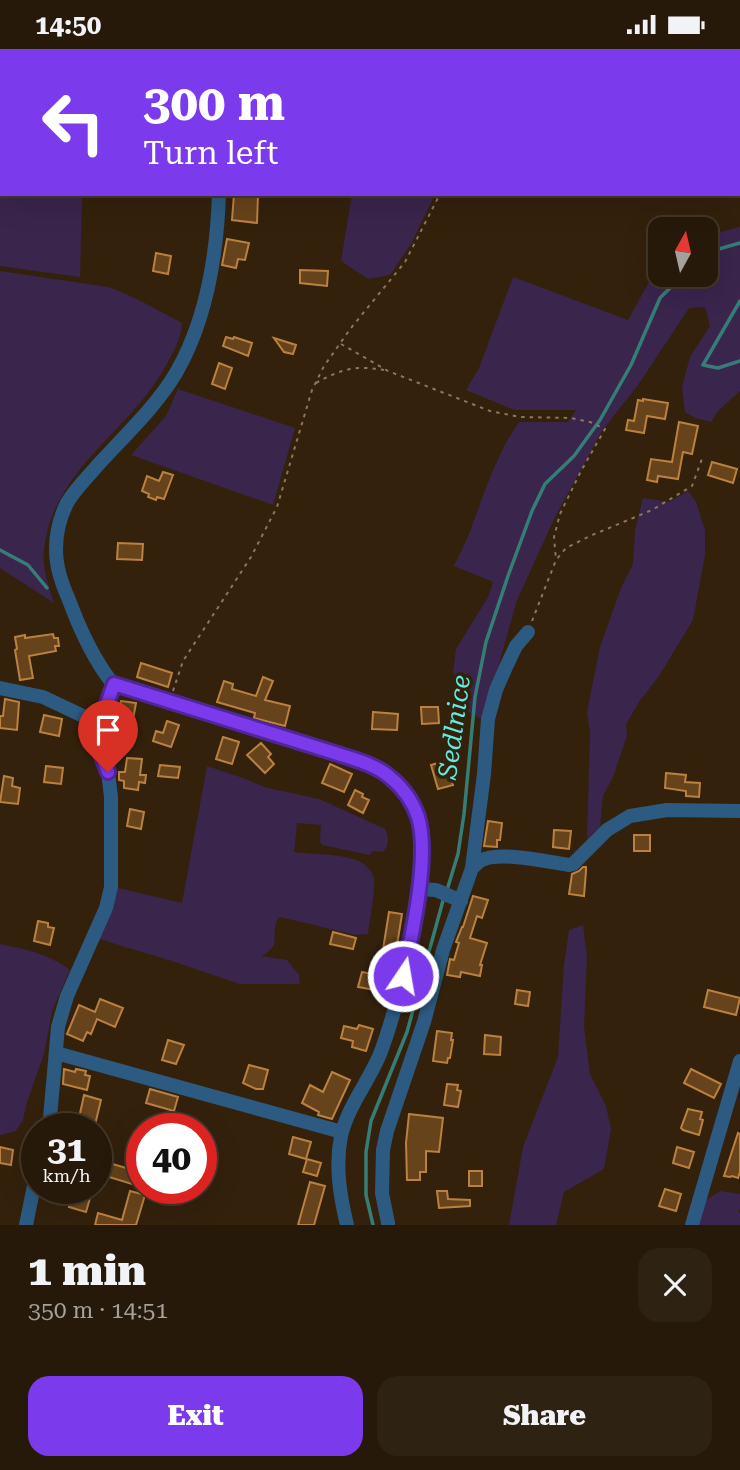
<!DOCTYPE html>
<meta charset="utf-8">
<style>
body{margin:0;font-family:"Roboto Serif",serif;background:#2e2212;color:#f1f3f6;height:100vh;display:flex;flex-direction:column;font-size:26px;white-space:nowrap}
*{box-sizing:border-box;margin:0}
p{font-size:23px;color:#a4a09c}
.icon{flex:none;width:38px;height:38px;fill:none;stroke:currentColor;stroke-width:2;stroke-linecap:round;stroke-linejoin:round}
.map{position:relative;height:1176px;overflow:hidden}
.details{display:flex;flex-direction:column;background:#261909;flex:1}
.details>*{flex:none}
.guide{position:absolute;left:0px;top:0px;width:740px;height:147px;box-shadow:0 7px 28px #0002,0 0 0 2px #42382a;background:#7c3aed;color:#fff;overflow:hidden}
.needle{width:46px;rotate:8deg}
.buttons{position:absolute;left:648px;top:168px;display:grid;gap:14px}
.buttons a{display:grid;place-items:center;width:70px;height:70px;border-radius:14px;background:#261909;box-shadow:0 7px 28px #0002,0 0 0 2px #42382a;font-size:35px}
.speed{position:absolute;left:21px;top:1064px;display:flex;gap:14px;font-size:35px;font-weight:700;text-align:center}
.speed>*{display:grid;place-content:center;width:91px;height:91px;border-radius:50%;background:#261909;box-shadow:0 7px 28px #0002,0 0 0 2px #42382a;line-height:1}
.speed small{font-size:18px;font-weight:400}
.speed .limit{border:10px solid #d22;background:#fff;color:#111}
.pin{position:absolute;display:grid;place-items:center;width:60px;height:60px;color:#fff;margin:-72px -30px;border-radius:50% 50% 50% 0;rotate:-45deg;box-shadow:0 0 7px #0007}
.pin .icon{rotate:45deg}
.me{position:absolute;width:77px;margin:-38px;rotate:12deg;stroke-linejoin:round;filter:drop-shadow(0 0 5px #0008)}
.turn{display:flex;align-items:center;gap:24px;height:147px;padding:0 28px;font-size:32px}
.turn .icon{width:91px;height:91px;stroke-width:2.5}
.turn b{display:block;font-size:49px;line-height:60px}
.round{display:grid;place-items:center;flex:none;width:74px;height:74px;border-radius:21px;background:#2e2212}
.summary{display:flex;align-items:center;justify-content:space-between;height:119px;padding:0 28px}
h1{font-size:42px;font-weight:800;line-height:52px}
.button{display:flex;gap:14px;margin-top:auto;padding:14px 28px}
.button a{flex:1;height:80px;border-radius:21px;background:#7c3aed;color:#fff;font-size:28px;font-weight:800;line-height:80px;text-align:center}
.button a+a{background:#2e2212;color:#f1f3f6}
.status{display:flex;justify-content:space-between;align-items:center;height:49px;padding:0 35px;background:#261909;direction:ltr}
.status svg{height:19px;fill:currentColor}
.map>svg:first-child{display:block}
.green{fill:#3a254d}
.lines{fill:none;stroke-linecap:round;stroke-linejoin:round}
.stream{stroke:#357e77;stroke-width:3.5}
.building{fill:#66431b;stroke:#ba8141;stroke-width:2}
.path{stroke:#8b765f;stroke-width:2;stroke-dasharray:3.5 5;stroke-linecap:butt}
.minor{stroke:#2c5a81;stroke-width:14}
.route-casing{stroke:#51269a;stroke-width:18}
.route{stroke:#7c3aed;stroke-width:12}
.labels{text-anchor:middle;stroke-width:7;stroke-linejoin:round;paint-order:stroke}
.water-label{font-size:26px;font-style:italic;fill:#60ebdf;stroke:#33210c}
</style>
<div class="status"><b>14:50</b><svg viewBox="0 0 49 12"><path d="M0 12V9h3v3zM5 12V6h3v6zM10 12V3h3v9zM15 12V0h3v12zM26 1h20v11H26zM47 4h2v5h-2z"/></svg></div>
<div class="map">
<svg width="740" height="1176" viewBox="0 0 740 1176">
<rect width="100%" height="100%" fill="#33210c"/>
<path class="green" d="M 0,32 L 2,32 L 2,145 L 82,145 L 80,228 L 0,217 Z
M 352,145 L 435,145 L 411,195 L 390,226 L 368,230 L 341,212 Z
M 740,178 L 740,342 L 717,363 L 711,373 L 695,369 L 685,363 L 682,338 L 690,308 L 710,277 L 705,258 L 689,259 L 638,336 L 602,382 L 555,468 L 517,551 L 483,671 L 460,659 L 453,623 L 456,600 L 488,548 L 493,533 L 454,517 C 460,504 467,491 472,477 C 485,442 497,404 519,373 L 568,373 L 576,361 L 514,361 L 466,341 L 479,319 L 513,228 L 628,271 L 660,213 L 660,226 L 705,226 L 705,187 Z
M 0,222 L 108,238 C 132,246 159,262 182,274 C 181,291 173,304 165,318 C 129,384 52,420 44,502 C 42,518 49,538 54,554 L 0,519 Z
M 178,340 L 295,379 L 273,456 L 131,406 L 166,367 Z
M 688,442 L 696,453 L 705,481 L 705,506 L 693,571 L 659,627 L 639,653 L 626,675 L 627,687 L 613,728 L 603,747 L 600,778 L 587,790 L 590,684 L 587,663 L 600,598 L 621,539 L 633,515 L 635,481 L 643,449 L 669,453 Z
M 207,717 L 246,730 L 264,738 L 319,750 L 385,780 C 389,788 389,797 383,803 L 373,802 L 370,806 L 322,796 L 320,793 L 321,776 L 297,774 L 294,803 C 316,807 367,801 374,829 C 376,837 369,875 368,885 L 356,886 L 280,868 C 272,875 276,886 274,896 L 267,904 L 261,907 L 287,911 L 299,926 L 300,935 L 240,935 L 172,912 L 99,890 L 114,838 L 182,854 Z
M 583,876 L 587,909 L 584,978 L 590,1025 L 606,1057 L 611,1080 L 604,1120 L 564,1143 L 556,1176 L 509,1176 L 523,1098 L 558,1008 L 564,916 L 569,881 Z
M 0,895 C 26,900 49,905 70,921 L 52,962 L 44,1005 L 27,1053 L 23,1071 L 16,1082 L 0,1086 Z
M 720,1142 L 740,1145 L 740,1160 L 738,1162 L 740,1164 L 740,1176 L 694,1176 L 701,1154 Z"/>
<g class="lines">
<path class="stream" d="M 705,204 L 740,194
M 740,252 L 703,316 L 718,319 L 740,312
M 0,501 L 28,516 L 47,539
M 447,841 L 458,805 L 464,765 L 475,648 L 486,593 L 508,527 L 532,462 L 545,435 L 574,407 L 600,371 L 631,316 L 660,249 L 683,226
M 373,1176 L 366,1146 L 366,1103 L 371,1072 L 407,983 L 444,848"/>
</g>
<path class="building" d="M 234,145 L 258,145 L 257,174 L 232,171 Z
M 227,190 L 249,194 L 245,211 L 238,210 L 236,219 L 222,216 Z
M 156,204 L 171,207 L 168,225 L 153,222 Z
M 300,221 L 328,222 L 327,237 L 300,234 Z
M 226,288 L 233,290 L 234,288 L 252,294 L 248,307 L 223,297 Z
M 274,289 L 296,296 L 293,305 L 284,303 Z
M 219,314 L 232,319 L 225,340 L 212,335 Z
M 643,350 L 668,354 L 665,370 L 647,367 L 644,384 L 626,381 L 628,371 L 634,372 L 638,351 L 643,352 Z
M 679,373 L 698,377 L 692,405 L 683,403 L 678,430 L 658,427 L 657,433 L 647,431 L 651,410 L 672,413 Z
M 712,413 L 737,420 L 733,434 L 708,426 Z
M 163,423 L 173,426 L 164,450 L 157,448 L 156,451 L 148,448 L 149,445 L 142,442 L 147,427 L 159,432 Z
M 118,494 L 143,495 L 142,511 L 117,510 Z
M 53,585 L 54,589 L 58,589 L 59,597 L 55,597 L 56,602 L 29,607 L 33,629 L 20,631 L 15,601 L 17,600 L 15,588 L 25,586 L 25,589 Z
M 141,614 L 172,624 L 168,638 L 137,628 Z
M 263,628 L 273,632 L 265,651 L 290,657 L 285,677 L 254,669 L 255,664 L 217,653 L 224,632 L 233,635 L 232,640 L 256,647 Z
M 5,650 L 19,653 L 17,681 L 0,679 L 0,667 L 3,667 Z
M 121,652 L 136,654 L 130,687 L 116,685 Z
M 421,658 L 438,658 L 439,674 L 422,675 Z
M 373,663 L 398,665 L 397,681 L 372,680 Z
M 44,666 L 62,670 L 59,687 L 40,683 Z
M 167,672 L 179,676 L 171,698 L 153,692 L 156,682 L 163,684 Z
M 223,688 L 239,693 L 232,715 L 216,710 Z
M 261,694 L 271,705 L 268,708 L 274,715 L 265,724 L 247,706 Z
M 127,709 L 142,710 L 140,726 L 146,726 L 145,734 L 139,733 L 138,741 L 124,739 L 124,732 L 119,731 L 119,723 L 125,723 Z
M 445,712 L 453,736 L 438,740 L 431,716 Z
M 330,715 L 352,725 L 344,743 L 322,734 Z
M 160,716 L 180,718 L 178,729 L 158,727 Z
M 46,717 L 63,719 L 61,735 L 44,733 Z
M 666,724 L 686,726 L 685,733 L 700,734 L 699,748 L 686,747 L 686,742 L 665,739 Z
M 4,727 L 13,729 L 12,737 L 20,739 L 18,755 L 0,753 Z
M 355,741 L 363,745 L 362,748 L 369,751 L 363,764 L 348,756 Z
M 130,760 L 144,763 L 141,780 L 127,777 Z
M 488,772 L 502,774 L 500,791 L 497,791 L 497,798 L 484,797 Z
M 554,781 L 571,782 L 569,800 L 553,798 Z
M 634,786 L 650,786 L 650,802 L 634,802 Z
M 583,818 L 586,818 L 586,822 L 584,847 L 569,845 L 572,825 L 579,822 Z
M 473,847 L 488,851 L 482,869 L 477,867 L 470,889 L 487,894 L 480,916 L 482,916 L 480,927 L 461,923 L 460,928 L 447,926 L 450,910 L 454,911 L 459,894 L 456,893 L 462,878 L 463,878 Z
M 389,863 L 402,865 L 395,909 L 382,907 Z
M 38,872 L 48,874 L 48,878 L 54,879 L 50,896 L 34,892 Z
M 333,883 L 356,889 L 353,900 L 330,895 Z
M 362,923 L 378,926 L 375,941 L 358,938 Z
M 517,941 L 530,943 L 528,957 L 515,955 Z
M 708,941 L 740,949 L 736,966 L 704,958 Z
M 100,950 L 123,959 L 115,978 L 97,970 L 91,985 L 87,983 L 83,992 L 67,985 L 79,956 L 95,963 Z
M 359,976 L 373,980 L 366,1002 L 352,998 L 353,992 L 341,989 L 344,977 L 357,980 Z
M 437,982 L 452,984 L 451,991 L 453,991 L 450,1009 L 448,1009 L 447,1014 L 433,1012 Z
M 485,986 L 501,988 L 500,1006 L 484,1005 Z
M 168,991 L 184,996 L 176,1015 L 162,1011 Z
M 249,1016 L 268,1021 L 263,1040 L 256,1040 L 243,1034 Z
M 64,1020 L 75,1023 L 76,1020 L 86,1022 L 85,1026 L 90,1027 L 87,1041 L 63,1035 Z
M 691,1020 L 721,1035 L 714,1049 L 684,1034 Z
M 332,1023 L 350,1031 L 332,1070 L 318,1066 L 319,1063 L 302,1054 L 310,1036 L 323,1043 Z
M 447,1035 L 458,1036 L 457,1041 L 461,1042 L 458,1058 L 444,1056 Z
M 150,1040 L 178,1048 L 174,1062 L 146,1054 Z
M 84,1046 L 101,1051 L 94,1080 L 82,1080 L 84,1070 L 79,1069 Z
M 688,1060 L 702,1063 L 700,1070 L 703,1071 L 699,1086 L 683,1081 L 681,1079 Z
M 409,1065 L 443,1069 L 439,1103 L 426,1102 L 426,1123 L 420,1123 L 420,1131 L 407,1131 L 406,1094 Z
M 738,1084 L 740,1085 L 740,1123 L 738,1129 L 732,1127 L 730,1128 L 724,1127 Z
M 293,1088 L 311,1093 L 306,1110 L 289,1105 Z
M 0,1098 L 13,1101 L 11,1116 L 0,1114 Z
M 677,1098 L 694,1103 L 689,1119 L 673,1114 Z
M 96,1110 L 136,1122 L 132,1135 L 96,1124 Z
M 307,1110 L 321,1114 L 317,1127 L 303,1123 Z
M 469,1122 L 482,1122 L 482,1137 L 469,1137 Z
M 310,1133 L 325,1137 L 314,1176 L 298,1176 Z
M 74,1139 L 83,1139 L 92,1142 L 86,1163 L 69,1158 Z
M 665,1140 L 681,1145 L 676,1162 L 659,1157 Z
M 130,1142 L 145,1146 L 136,1176 L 95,1176 L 98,1164 L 122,1171 Z
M 437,1142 L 447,1142 L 448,1150 L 470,1151 L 470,1157 L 439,1159 Z"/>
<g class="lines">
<path class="path" d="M 341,295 L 388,322 L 490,362 L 520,368 L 571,369 L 590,373 L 605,380 L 581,422 L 560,465 L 554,488 L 556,511
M 316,334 C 341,320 356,316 384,321
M 532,572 L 556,511 L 566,499 L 590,487 L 652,461 L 692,437 L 703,407
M 173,642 L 183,612 L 251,508 L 277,458 L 312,341 L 324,317 L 351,279 L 405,213 L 440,145"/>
<path class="minor" d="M 225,2 L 225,0
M 219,145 C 217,205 206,272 176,324 C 155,359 124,387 97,417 C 87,429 75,440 67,454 C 60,468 56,485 56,500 C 56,519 62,535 69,551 C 80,581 94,611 113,635 L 367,715 C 387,725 406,739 415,761 C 436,812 400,953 380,1005 C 369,1032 348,1057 341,1087 C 335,1117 340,1147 347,1176
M 0,639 L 43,648 L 100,675
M 472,819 L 484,725 L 488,670 L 496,641 L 506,618 L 516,597 L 528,583
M 419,840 L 436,841 L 461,852
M 56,1004 L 342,1083
M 49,1080 L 58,978 L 67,947 L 106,859 L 111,838 L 111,748 L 108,723 L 101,705 L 100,675 L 113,635
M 388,1174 L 382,1144 L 383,1101 L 387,1082 L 424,973 L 443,901 L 472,819 C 475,817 477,814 480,812 C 497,801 549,813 569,816 L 573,815 L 607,781 L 630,767 L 667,761 L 740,762
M 26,1176 L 37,1122
M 692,1176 L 740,1012"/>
</g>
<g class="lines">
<g class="route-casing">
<path id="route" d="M 108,723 L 101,705 L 100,675 L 114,635 L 338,705 C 356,711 377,716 391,729 C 403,739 413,753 418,768 C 430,806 412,887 403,927"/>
</g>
<use href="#route" class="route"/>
</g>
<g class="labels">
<g class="water-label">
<text transform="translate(454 678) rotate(-82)" y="9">Sedlnice</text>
</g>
</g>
</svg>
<div class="buttons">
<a><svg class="needle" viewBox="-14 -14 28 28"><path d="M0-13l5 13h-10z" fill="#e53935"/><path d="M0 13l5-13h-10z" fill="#a4a09c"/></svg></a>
</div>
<div class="speed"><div>31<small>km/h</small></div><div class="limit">40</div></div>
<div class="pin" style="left:108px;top:723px;background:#d93025"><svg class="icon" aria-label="arrive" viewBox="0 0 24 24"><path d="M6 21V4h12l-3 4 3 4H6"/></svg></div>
<svg class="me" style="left:403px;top:927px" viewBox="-20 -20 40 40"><circle r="17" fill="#7c3aed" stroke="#fff" stroke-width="3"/><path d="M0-11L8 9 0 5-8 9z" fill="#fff"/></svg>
<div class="guide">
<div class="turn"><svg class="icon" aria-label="left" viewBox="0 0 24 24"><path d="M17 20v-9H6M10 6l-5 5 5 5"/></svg><div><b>300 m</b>Turn left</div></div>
</div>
</div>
<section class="details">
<div class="summary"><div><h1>1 min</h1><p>350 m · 14:51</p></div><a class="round"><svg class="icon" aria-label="close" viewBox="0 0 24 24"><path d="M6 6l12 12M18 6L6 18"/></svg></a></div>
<div class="button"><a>Exit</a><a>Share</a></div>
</section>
